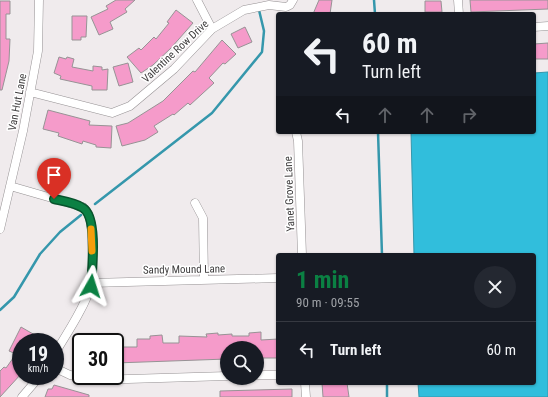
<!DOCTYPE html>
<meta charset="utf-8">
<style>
body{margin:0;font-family:"Roboto Condensed",sans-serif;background:#242831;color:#f1f3f6;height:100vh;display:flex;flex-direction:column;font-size:15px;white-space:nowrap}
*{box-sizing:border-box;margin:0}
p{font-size:13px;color:#9ea1a6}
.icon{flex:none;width:22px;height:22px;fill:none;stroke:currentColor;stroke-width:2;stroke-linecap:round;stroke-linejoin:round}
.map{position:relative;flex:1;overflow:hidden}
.sheet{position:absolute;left:276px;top:253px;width:260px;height:132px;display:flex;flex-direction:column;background:#171b24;border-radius:4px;box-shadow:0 1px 3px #0004}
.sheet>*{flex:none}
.hud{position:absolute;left:276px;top:12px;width:260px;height:122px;border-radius:4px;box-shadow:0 1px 3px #0004;background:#171b24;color:#f1f3f6;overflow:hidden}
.tools{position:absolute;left:220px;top:341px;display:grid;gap:8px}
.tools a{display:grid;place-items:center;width:44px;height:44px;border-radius:50%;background:#171b24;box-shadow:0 1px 3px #0004;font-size:20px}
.speed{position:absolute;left:12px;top:333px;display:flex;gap:8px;font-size:20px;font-weight:700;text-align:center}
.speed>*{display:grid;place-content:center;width:52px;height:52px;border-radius:50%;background:#171b24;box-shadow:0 1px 3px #0004;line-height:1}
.speed small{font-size:10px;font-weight:400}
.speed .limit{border:2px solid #111;border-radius:6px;background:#fff;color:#111}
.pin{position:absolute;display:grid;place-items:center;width:34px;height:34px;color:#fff;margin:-41px -17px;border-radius:50% 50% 50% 0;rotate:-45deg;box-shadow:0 0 4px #0007}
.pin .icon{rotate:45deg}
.me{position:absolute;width:44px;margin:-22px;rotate:6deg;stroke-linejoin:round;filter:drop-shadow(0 0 3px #0008)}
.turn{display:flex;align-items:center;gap:14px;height:84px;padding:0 20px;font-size:18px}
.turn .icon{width:52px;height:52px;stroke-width:2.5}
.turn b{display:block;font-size:28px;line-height:34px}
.lanes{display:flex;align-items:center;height:38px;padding:0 20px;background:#0003;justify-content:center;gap:20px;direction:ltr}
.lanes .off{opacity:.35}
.round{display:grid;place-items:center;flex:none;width:42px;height:42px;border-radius:21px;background:#242831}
.summary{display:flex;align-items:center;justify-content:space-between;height:68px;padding:0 20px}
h1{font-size:24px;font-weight:700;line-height:30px;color:#0b8043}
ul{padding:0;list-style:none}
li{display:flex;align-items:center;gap:12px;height:56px;padding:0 20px;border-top:1px solid #363941}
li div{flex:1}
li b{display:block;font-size:15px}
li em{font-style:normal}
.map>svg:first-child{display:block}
.water{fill:#31bedc;stroke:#3597ac}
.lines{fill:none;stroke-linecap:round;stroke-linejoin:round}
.stream{stroke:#3597ac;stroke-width:2.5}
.building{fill:#f59bca;stroke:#979395}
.minor-casing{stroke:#969294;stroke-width:9}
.minor{stroke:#fff;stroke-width:8}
.route-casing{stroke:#07532c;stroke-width:10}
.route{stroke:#0b8043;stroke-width:7}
.slow{stroke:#f59e0b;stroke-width:7}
.labels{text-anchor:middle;stroke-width:3;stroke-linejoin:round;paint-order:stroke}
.street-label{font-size:11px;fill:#3e3c3d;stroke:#fff}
</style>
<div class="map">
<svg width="548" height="397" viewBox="0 0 548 397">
<rect width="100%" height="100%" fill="#f0ebed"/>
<path class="water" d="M 548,72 L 548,397 L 419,397 L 418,383 L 534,383 L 534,255 L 414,255 L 411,132 L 534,132 L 534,73 Z"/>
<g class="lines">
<path class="stream" d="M 374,0 L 375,14
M 378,132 L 382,255
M 95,204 L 212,113 L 262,52 L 264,31 L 259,10
M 0,310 L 14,297 L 40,254 L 60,232 L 81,215
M 387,383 L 387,397"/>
</g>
<path class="building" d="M 116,0 L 135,0 L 125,9 L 127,12 L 110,22 L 113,29 L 99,35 L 91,17 L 108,9 L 106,6 Z
M 319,0 L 332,0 L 330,14 L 313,14 Z
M 470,0 L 548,0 L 548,9 L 471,12 Z
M 0,1 L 10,1 L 10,14 L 6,14 L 6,39 L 10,39 L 9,61 L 2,90 L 0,90 Z
M 425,1 L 441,1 L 442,12 L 425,12 Z
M 176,10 L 193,23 L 171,48 L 153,65 L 141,73 L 127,57 L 139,48 L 141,50 L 154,37 L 156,39 L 169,23 L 167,22 Z
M 72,16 L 87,16 L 86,37 L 81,37 L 81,40 L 72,40 Z
M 245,27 L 252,42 L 238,48 L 231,34 Z
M 222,40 L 236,54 L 225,64 L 223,63 L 209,78 L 214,83 L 190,105 L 188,103 L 174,115 L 173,114 L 154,126 L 158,132 L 145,140 L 122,146 L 116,126 L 128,123 L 163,101 L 193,71 L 195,72 Z
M 548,43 L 548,59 L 534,59 L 534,44 Z
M 59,57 L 66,59 L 67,57 L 74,59 L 72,67 L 93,71 L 93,66 L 102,67 L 102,70 L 108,69 L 107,90 L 92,90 L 92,86 L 60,79 L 61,76 L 54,73 Z
M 128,63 L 133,82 L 119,86 L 113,67 Z
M 48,110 L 90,121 L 89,125 L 112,126 L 111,148 L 96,147 L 96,145 L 83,141 L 82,144 L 58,136 L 59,133 L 43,129 Z
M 21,327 L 47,342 L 21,342 L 21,374 L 0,397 L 0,371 L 4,367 L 6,368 L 16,354 L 9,351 Z
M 261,332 L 261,340 L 278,339 L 278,358 L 257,358 L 257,348 L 227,348 L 227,359 L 115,363 L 115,345 L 121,345 L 122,347 L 137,347 L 137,339 L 150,339 L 150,336 L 162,335 L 163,343 L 179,343 L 179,336 L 207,337 L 206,334 L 218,333 L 218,335 L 232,334 L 232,336 L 249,336 L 249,333 Z
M 322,383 L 347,383 L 349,397 L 323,397 Z
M 54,385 L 89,395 L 89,397 L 45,397 L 48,389 L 52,389 Z
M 292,389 L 292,397 L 220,397 L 220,391 Z"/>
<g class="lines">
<g class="minor-casing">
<path id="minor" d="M 197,0 L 212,29
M 458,0 L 459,14
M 534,27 L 548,26
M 30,92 L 112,113 L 130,106 L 174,69 L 212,29 L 244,10 L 269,5 L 286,7 L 290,5 L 293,0
M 296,132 L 298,141 L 302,255
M 10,186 L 83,207 C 92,216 91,226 92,238 C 92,254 94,269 91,284 C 88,302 65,337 55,353
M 195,203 L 203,218 L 204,279
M 0,229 L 23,131 L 38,51 L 39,0
M 91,283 L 278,278
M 55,368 L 70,375 L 95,380 L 227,376
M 257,375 L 278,375
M 305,383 L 306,397
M 22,397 L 40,376"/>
</g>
<use href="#minor" class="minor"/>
</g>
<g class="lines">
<g class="route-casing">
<path id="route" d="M 54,199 C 63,201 76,203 83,208 C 98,217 92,270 91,286"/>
</g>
<use href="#route" class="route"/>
<path class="slow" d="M 91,229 L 92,251"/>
</g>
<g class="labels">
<g class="street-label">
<text transform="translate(175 51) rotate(-43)" y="4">Valentine Row Drive</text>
<text transform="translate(17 102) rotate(-79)" y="4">Van Hut Lane</text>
<text transform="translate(289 194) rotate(-92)" y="4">Yanet Grove Lane</text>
<text transform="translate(184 269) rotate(-1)" y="4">Sandy Mound Lane</text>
</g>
</g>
</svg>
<div class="tools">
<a><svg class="icon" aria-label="search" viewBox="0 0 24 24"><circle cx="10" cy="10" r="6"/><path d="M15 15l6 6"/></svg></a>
</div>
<div class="speed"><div>19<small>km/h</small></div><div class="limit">30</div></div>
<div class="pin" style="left:54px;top:199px;background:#d93025"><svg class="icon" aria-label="arrive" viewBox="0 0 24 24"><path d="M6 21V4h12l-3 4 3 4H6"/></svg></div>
<svg class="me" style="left:91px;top:286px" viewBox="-20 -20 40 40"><path d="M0-17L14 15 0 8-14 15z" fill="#0b8043" stroke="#fff" stroke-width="4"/></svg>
<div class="hud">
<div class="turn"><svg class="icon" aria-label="left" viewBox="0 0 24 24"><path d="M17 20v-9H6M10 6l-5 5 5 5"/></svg><div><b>60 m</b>Turn left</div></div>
<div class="lanes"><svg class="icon" aria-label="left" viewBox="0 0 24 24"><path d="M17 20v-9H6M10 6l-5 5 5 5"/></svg><svg class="icon off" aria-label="ahead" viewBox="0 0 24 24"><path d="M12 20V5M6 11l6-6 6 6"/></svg><svg class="icon off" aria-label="ahead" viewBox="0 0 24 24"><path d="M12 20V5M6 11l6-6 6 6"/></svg><svg class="icon off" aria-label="right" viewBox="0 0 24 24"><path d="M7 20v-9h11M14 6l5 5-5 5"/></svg></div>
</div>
<section class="sheet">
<div class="summary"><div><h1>1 min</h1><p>90 m · 09:55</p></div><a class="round"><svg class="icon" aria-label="close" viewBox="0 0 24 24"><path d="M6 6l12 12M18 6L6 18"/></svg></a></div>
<ul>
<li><svg class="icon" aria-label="left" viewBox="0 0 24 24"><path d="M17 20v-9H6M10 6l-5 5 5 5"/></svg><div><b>Turn left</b></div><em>60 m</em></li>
</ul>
</section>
</div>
